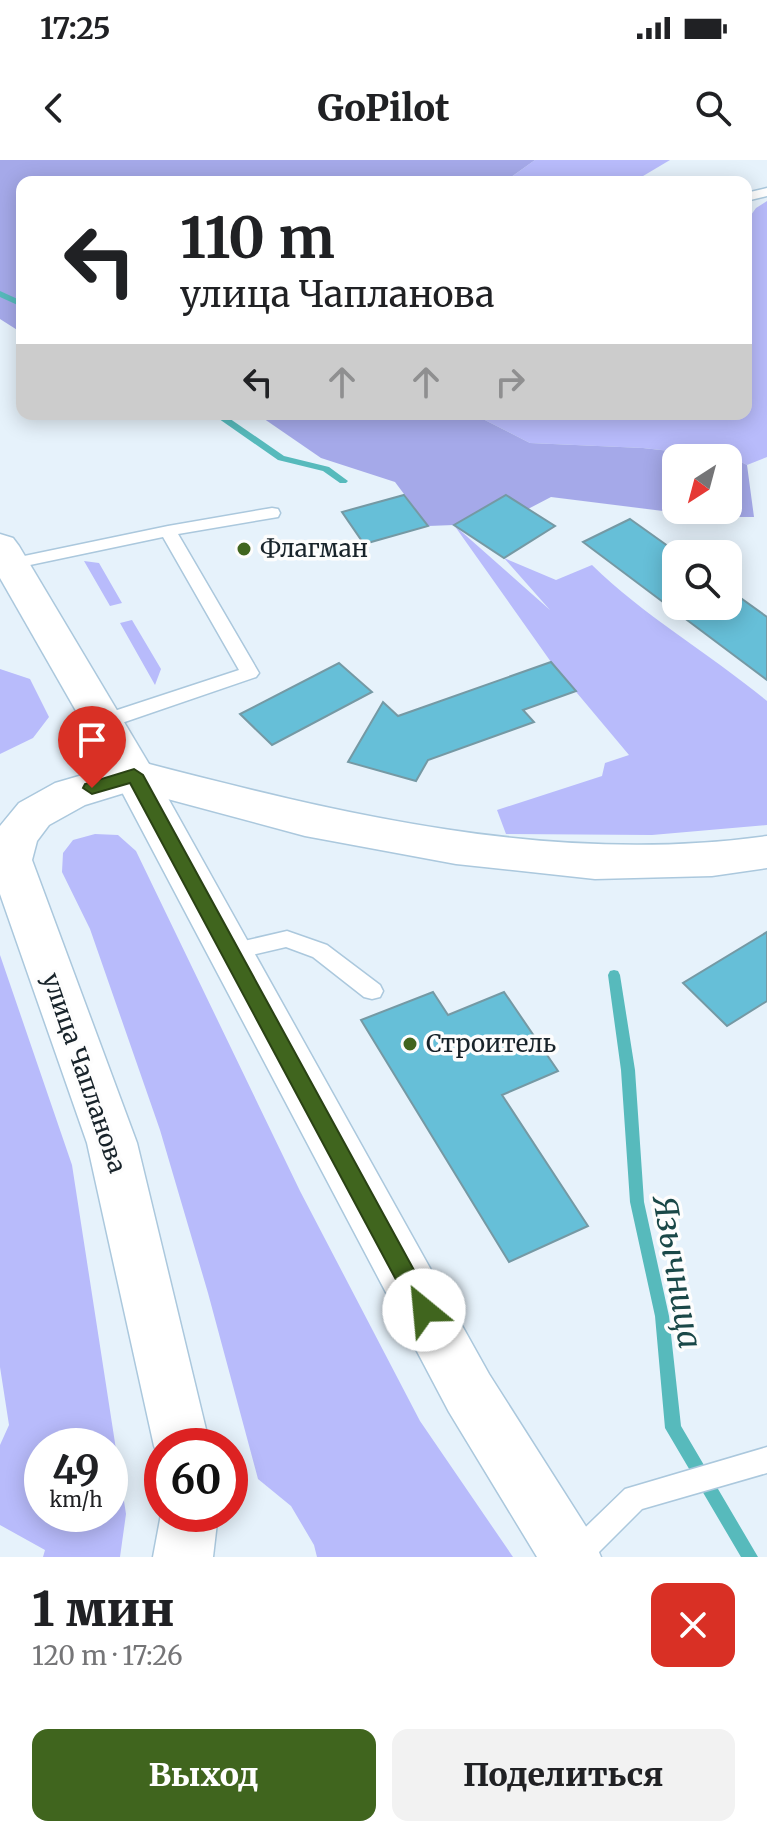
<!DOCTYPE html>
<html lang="ru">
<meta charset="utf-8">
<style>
body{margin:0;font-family:Merriweather,serif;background:#f2f2f2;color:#202124;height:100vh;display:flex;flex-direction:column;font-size:30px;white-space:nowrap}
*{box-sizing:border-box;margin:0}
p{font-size:26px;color:#757577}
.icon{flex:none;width:44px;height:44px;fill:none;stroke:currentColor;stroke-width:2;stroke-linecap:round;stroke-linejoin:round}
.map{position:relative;height:1397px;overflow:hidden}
.panel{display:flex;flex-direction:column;background:#fff;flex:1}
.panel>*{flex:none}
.banner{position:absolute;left:16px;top:16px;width:736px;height:244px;border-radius:16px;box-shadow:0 4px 20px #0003;background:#fff;color:#202124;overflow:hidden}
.needle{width:52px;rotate:216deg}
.controls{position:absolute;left:662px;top:284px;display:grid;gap:16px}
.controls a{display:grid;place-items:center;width:80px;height:80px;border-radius:16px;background:#fff;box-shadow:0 4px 20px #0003;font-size:40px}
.speed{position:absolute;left:24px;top:1268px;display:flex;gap:16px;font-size:40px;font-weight:700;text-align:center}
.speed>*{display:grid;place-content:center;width:104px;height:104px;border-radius:50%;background:#fff;box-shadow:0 4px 20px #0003;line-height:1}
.speed small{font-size:20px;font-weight:400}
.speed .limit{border:12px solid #d22;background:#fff;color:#111}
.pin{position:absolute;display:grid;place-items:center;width:68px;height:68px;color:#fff;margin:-82px -34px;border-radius:50% 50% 50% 0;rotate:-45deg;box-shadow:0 0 8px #0007}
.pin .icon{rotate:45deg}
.me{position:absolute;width:88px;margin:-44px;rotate:332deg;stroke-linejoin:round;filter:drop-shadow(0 0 6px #0008)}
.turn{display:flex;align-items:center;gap:28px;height:168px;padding:0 32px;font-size:36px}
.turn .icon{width:104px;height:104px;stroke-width:2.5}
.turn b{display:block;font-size:56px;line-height:68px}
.lanes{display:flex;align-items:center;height:76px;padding:0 32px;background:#0003;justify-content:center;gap:40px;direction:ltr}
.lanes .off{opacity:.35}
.round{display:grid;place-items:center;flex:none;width:84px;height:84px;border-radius:16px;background:#f2f2f2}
.headline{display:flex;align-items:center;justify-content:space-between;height:136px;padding:0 32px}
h1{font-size:48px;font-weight:800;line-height:60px}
.action{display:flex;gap:16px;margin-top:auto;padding:16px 32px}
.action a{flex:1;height:92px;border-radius:16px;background:#40651e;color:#fff;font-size:32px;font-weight:800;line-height:92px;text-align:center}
.action a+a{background:#f2f2f2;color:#202124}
.status{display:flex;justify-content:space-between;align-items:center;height:56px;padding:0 40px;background:#fff;direction:ltr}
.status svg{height:22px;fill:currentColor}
header{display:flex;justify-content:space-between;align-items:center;height:104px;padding:0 32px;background:#fff;font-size:36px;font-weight:800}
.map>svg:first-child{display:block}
.green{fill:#b8bbfb;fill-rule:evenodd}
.forest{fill:#a5a9e9;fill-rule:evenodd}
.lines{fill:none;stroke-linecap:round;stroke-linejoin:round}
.stream{fill:#57babc;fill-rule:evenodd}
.building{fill:#66bfd8;stroke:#7599a4;stroke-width:2}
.lane-casing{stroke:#abc8dd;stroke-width:3}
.secondary-casing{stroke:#abc8dd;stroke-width:3}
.primary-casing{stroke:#abc8dd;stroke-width:3}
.highway-casing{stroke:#abc8dd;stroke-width:3}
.lane{fill:#fff;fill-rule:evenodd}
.secondary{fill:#fff;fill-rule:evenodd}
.primary{fill:#fff;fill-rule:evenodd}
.highway{fill:#fff;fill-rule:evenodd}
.route{fill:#40651e;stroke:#2a4214;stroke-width:2}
.poi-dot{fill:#40651e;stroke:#fdfdfd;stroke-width:3}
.labels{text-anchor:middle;stroke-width:7;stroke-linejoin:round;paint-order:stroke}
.poi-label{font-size:24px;fill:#18232a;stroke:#fdfdfd;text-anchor:start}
.street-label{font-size:24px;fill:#18232a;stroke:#fdfdfd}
.near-water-label{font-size:32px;font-style:italic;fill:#1a4848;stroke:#fdfdfd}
</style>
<div class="status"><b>17:25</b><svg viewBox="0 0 49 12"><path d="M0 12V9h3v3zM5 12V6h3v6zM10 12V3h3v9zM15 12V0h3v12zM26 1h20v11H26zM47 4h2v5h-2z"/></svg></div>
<header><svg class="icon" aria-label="back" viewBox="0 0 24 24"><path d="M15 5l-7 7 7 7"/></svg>GoPilot<svg class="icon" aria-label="search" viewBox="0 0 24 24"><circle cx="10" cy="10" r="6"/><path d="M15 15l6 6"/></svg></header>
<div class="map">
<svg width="767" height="1397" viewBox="0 0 767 1397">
<rect width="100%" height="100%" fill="#e6f2fb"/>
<path class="green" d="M 535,0 L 670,0 L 633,22 L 504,22 Z
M 767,41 L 767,297 L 747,305 L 733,298 L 643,288 L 530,283 L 473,254 L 746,254 L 746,62 L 756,48 Z
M 454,365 L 550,450 L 504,398 L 556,420 L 592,405 C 644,456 710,494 767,541 L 767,665 L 652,675 L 506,674 L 497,650 L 602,616 L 605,603 L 629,595 L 551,502 Z
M 84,401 L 99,403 L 122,443 L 110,446 Z
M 132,460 L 161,509 L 155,525 L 120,463 Z
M 0,509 L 30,519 L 49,557 L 33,578 L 0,594 Z
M 95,674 L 118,675 L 136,691 L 300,1031 L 420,1261 L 513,1397 L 317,1397 L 314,1385 L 291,1346 L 258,1319 L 208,1133 L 160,970 L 90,769 L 62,712 L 63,693 L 73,680 Z
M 0,795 L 72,1005 L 126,1354 L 120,1397 L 43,1397 L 45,1390 L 0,1365 L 0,1285 L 9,1265 L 0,1207 ZM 42,1286 L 110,1286 L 110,1354 L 42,1354 Z"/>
<path class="forest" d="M 0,0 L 535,0 L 504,22 L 22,22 L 22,173 L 0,159 Z
M 257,254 L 473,254 L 530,283 L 643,288 L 733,298 L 747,305 L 754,357 L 711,357 L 551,337 L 528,349 L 506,335 L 454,365 L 428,366 L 395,322 L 321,298 ZM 676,298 L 728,298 L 728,350 L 676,350 Z"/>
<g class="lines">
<path class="stream" d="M 0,131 L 22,141 L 22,147 L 0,137 Z
M 212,254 L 223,254 L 284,296 L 329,307 L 348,321 L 346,323 L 340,323 L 323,311 L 278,300 Z
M 614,810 L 618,811 L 620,815 L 635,910 L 644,1042 L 669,1156 L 681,1266 L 758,1397 L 741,1397 L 665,1268 L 655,1156 L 630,1042 L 621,910 L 608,815 L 610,811 Z"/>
</g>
<path class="building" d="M 404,335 L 428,366 L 364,384 L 342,352 Z
M 506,335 L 555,366 L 504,398 L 454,365 Z
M 630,359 L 679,394 L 676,394 L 676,446 L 728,446 L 728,429 L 767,457 L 767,520 L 583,382 Z
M 551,502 L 576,531 L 523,550 L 534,562 L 428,600 L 416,621 L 348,602 L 383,542 L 398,556 Z
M 339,503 L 372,532 L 272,585 L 240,554 Z
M 767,772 L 767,841 L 727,866 L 683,823 Z
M 433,832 L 448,855 L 504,832 L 558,911 L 502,935 L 588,1066 L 509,1102 L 361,860 Z"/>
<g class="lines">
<g class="lane-casing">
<path id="lane" d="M 767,28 L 767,36 L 746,41 L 746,33 Z
M 272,348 L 278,349 L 280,353 L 278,357 L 178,374 L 259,513 L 256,517 L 110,567 L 96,567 L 94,562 L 96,557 L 239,510 L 163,377 L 11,409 L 2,404 L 5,400 L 168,366 Z
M 287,771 L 327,785 L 380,825 L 383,831 L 380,837 L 372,839 L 364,837 L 313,797 L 286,787 L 231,800 L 224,798 L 221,792 L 224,786 L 231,784 Z
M 767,1287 L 767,1313 L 642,1349 L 594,1397 L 561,1397 L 565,1387 L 625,1329 Z"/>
</g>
<g class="secondary-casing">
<path id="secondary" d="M 134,600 C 341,654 552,706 767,676 L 767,708 L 712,716 L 595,719 L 456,704 L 305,676 L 134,630 L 85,645 L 49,665 L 37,681 L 32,700 L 137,983 L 210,1286 L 162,1286 L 162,1305 L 154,1286 L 87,983 L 0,734 L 0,666 L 19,643 L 55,623 Z
M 162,1349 L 162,1354 L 218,1354 L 213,1397 L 153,1397 Z"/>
</g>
<g class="primary-casing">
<path id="primary" d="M 134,600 L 149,604 L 489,1214 L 592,1376 L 601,1397 L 537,1397 L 449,1252 L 113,615 L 119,604 Z"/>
</g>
<g class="highway-casing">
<path id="highway" d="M 0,374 L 13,378 L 19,386 L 149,604 L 155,615 L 149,626 L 134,630 L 119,626 L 0,418 Z"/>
</g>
<use href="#lane" class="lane"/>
<use href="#secondary" class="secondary"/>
<use href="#primary" class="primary"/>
<use href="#highway" class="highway"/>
</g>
<path class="route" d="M 134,609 L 143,615 L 432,1143 L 435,1150 L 432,1157 L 424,1160 L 416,1157 L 130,623 L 92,634 L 83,628 L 85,624 Z"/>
<g class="poi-dot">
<circle cx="244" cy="389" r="8"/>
<circle cx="410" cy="884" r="8"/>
</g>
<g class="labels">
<g class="poi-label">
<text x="260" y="397">Флагман</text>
<text x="426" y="892">Строитель</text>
</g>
<g class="street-label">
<text transform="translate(84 913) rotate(71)" y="8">улица Чапланова</text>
</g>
<g class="near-water-label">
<text transform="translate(677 1112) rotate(80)" y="11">Язычница</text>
</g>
</g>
</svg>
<div class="controls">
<a><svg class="needle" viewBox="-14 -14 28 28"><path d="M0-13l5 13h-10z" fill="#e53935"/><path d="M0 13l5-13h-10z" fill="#757577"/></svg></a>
<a><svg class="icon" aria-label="search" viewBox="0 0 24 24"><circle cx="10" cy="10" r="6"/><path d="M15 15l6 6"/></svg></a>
</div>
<div class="speed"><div>49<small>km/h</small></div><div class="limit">60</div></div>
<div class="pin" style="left:92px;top:628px;background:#d93025"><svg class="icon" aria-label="arrive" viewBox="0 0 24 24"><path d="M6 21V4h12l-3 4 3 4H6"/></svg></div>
<svg class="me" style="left:424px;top:1150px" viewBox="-20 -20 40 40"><circle r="19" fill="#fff"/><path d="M0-13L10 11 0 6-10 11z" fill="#40651e"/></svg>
<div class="banner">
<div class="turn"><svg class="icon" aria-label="left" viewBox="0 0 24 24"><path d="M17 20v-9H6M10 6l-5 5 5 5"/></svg><div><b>110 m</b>улица Чапланова</div></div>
<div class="lanes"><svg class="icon" aria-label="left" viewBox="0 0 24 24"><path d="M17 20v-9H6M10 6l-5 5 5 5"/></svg><svg class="icon off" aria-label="ahead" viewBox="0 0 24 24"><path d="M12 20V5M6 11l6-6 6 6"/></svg><svg class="icon off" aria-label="ahead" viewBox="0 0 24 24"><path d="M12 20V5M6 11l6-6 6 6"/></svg><svg class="icon off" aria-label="right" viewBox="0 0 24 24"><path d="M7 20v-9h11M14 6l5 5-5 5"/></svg></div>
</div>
</div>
<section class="panel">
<div class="headline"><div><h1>1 мин</h1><p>120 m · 17:26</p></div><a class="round" style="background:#d93025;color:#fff"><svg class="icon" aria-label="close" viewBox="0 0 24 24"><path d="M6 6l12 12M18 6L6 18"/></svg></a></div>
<div class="action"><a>Выход</a><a>Поделиться</a></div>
</section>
